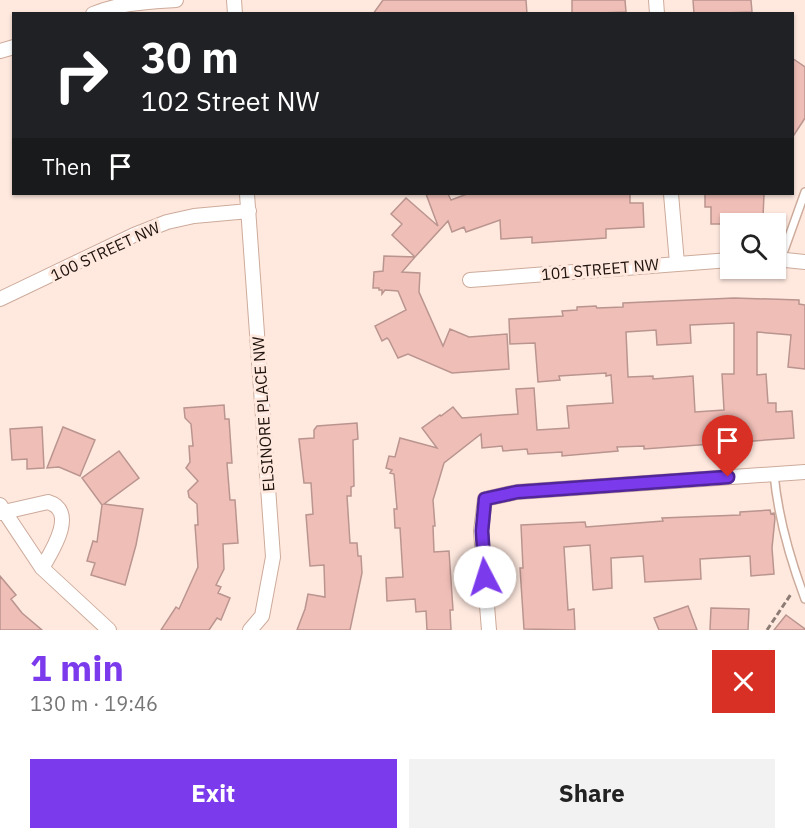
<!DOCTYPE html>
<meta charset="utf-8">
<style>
body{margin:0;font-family:"IBM Plex Sans",sans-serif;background:#f2f2f2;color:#222;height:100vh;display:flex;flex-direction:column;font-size:22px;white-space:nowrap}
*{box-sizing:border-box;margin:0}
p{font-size:20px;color:#767676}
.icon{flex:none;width:33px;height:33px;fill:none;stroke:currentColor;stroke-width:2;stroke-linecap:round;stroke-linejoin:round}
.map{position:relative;height:630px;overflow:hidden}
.panel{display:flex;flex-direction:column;background:#fff;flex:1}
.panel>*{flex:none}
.hud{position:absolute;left:12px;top:12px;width:782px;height:183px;border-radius:0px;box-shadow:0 2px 4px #0004;background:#202124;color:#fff;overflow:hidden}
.tools{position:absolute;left:720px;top:213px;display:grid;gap:12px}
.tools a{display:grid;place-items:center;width:66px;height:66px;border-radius:0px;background:#fff;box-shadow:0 2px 4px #0004;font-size:30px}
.pin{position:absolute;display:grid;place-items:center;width:51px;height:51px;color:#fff;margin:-62px -26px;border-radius:50% 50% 50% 0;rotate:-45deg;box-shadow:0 0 6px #0007}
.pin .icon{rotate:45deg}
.me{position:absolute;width:66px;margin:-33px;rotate:355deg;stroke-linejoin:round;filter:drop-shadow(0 0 4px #0008)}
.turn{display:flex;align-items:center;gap:21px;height:126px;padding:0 30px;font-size:27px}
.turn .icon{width:78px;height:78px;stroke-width:2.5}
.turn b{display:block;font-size:42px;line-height:51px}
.then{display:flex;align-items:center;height:57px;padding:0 30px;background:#0003;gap:12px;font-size:22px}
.round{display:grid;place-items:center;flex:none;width:63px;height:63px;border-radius:0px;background:#f2f2f2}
.headline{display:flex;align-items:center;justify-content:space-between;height:102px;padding:0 30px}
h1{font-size:36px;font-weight:700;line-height:45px;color:#7c3aed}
.button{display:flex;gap:12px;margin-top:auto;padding:12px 30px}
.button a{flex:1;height:69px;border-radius:0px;background:#7c3aed;color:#fff;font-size:24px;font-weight:700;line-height:69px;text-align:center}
.button a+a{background:#f2f2f2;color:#222}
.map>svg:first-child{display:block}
.building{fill:#efbeb7;stroke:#ba958f;stroke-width:1.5;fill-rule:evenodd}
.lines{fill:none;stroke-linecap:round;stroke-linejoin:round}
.service-casing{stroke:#cdab9b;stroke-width:10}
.minor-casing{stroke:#cdab9b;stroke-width:16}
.path{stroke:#8c7c74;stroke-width:3;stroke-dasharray:6 3;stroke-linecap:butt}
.service{stroke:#fff;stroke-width:7}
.minor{stroke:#fff;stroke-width:14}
.route-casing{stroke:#51269a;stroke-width:15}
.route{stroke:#7c3aed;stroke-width:10}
.labels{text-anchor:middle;stroke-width:6;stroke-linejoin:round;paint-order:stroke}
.street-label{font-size:16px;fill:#1f130d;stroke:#ffe9df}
</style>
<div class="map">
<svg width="805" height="630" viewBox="0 0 805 630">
<rect width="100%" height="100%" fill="#ffe9df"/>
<path class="building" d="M 383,0 L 526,0 L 527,14 L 373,14 Z
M 572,0 L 625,0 L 626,12 L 572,14 Z
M 693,0 L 751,0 L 752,12 L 694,14 Z
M 792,58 L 805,67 L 805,118 L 792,138 Z
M 426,194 L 448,194 L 451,200 L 467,194 L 630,194 L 630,203 L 643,203 L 644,227 L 606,229 L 606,238 L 532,243 L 532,237 L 501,239 L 500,220 L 466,232 L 464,227 L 452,232 L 448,221 L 415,257 L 392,235 L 402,224 L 391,214 L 406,198 L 438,226 Z
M 705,194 L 764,194 L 763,217 L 732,219 L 730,224 L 711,224 L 711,207 L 705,207 Z
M 384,256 L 415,257 L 402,272 L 420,273 L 419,292 L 443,346 L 450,329 L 469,337 L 507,334 L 509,369 L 452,373 L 408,354 L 398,358 L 389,340 L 387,338 L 382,341 L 375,326 L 406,310 L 398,291 L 385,290 L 382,294 L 382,290 L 379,290 L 379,288 L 373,288 L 374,272 L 383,271 Z
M 734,298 L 799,300 L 799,304 L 805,305 L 805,369 L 788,367 L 791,335 L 757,332 L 757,375 L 766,374 L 768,403 L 776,403 L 776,412 L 792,411 L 794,438 L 644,449 L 644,446 L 617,447 L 618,451 L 562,456 L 562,452 L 528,454 L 527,449 L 503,451 L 502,446 L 482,448 L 481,434 L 444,463 L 433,500 L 435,526 L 433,526 L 434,552 L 449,551 L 453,610 L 450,610 L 451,630 L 427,630 L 426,611 L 416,612 L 415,599 L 387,601 L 386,578 L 403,577 L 400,528 L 395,528 L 394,509 L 397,509 L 394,474 L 390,473 L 392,470 L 386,468 L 389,456 L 395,457 L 400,438 L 437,448 L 422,428 L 440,415 L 441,416 L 453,407 L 462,418 L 518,414 L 516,389 L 534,388 L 537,430 L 569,428 L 567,406 L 613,403 L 611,375 L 606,376 L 606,373 L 559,376 L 560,380 L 538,382 L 535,343 L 510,344 L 509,319 L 563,316 L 562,311 L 577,310 L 577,307 L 596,306 L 597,308 L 623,307 L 623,303 ZM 734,323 L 734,374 L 722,374 L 724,410 L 695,412 L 693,376 L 653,379 L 653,376 L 628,377 L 626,332 L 656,330 L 657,345 L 691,343 L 690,325 Z
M 224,405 L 225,419 L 229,419 L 232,463 L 227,463 L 230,500 L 235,500 L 238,543 L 223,544 L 224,569 L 216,585 L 221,587 L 218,593 L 230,598 L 221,620 L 217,618 L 209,630 L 161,630 L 176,607 L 179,609 L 198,567 L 195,525 L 198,525 L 197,504 L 189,497 L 188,491 L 198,481 L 186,468 L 190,462 L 189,446 L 193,446 L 191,424 L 185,418 L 184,408 Z
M 357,423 L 358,439 L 353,440 L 354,486 L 351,487 L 351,496 L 347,496 L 350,543 L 357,543 L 358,556 L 361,556 L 362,573 L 350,630 L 297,630 L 305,609 L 308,594 L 325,597 L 324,565 L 310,566 L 306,515 L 313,514 L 311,483 L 304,483 L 299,439 L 314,438 L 314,430 L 317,426 Z
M 42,427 L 44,468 L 27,469 L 27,459 L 12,460 L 10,429 Z
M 63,427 L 95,440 L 80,476 L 59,467 L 47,468 Z
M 119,451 L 139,478 L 104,504 L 143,509 L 136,545 L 125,585 L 91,575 L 95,563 L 87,561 L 93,541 L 97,542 L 102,505 L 82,478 Z
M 770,510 L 771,514 L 774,513 L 775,518 L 772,548 L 774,574 L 751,576 L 750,556 L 700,559 L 701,579 L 645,582 L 643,556 L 611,558 L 612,588 L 593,590 L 590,545 L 564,547 L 568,610 L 574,609 L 575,630 L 524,629 L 520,568 L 523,568 L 521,525 L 585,522 L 586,527 L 663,521 L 662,518 L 740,515 L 740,512 Z
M 0,576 L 16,595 L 11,599 L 22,613 L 42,630 L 0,630 Z
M 688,606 L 697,630 L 659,630 L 654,618 Z
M 711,608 L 749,609 L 748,630 L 710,630 Z
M 786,615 L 805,629 L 805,630 L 774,630 Z"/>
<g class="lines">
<g class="service-casing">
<path id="service" d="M 781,259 L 805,192
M 774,474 C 778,517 790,559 805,599"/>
</g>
<g class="minor-casing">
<path id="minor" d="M 234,0 L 235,14
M 656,0 L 657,14
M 93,14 C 119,3 148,2 176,0
M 0,51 L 14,47
M 247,194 L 273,557 L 262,616 L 250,630
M 671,194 L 677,263
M 776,259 L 805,262
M 470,280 L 730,260
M 0,299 L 134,235 L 167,222 L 194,216 L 249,211
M 0,505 L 42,568 L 109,630
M 0,513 L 48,502 C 78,511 52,551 42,568
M 489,630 L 481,531 L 485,499 L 517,492 L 805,472"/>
</g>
<path class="path" d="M 767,630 L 791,594"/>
<use href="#service" class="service"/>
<use href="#minor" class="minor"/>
</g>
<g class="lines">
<g class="route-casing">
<path id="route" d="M 485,577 L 482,531 L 485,499 L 517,492 L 728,477"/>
</g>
<use href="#route" class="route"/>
</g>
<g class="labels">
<g class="street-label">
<text transform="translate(105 251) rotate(-25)" y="6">100 STREET NW</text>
<text transform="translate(600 269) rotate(-5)" y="6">101 STREET NW</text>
<text transform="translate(263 414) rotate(-94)" y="6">ELSINORE PLACE NW</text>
</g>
</g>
</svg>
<div class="tools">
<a><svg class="icon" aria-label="search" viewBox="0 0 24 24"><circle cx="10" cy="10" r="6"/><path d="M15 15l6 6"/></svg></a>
</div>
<div class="pin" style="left:728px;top:477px;background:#d93025"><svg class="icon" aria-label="arrive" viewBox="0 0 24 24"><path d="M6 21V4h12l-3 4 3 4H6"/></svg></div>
<svg class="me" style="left:485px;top:577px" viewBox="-20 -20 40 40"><circle r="19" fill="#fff"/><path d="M0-13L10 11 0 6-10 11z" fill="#7c3aed"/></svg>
<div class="hud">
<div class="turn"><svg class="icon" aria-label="right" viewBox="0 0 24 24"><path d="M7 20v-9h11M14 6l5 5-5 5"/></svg><div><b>30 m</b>102 Street NW</div></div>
<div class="then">Then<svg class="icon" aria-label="arrive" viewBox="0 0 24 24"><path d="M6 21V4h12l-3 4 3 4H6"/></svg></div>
</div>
</div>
<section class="panel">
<div class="headline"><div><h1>1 min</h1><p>130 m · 19:46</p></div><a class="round" style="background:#d93025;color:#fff"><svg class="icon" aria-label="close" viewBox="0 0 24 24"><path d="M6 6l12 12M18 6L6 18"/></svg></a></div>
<div class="button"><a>Exit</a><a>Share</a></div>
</section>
